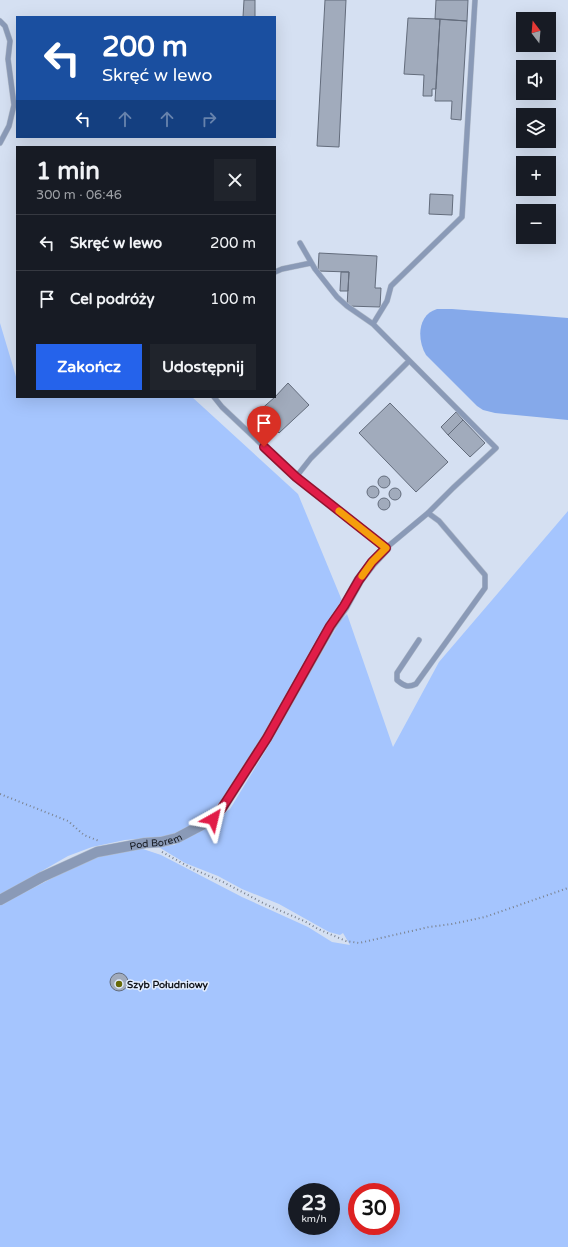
<!DOCTYPE html>
<html lang="pl">
<meta charset="utf-8">
<style>
body{margin:0;font-family:"Varela Round",sans-serif;background:#20242c;color:#f1f3f6;height:100vh;display:flex;flex-direction:column;font-size:15px;white-space:nowrap}
*{box-sizing:border-box;margin:0}
p{font-size:13px;color:#9ea1a6}
.icon{flex:none;width:22px;height:22px;fill:none;stroke:currentColor;stroke-width:2;stroke-linecap:round;stroke-linejoin:round}
.map{position:relative;flex:1;overflow:hidden}
.details{position:absolute;left:16px;top:146px;width:260px;height:252px;display:flex;flex-direction:column;background:#171b24;border-radius:0px;box-shadow:0 4px 16px #0002}
.details>*{flex:none}
.guide{position:absolute;left:16px;top:16px;width:260px;height:122px;border-radius:0px;box-shadow:0 4px 16px #0002;background:#1a4fa0;color:#fff;overflow:hidden}
.needle{width:26px;rotate:344deg}
.buttons{position:absolute;left:516px;top:12px;display:grid;gap:8px}
.buttons a{display:grid;place-items:center;width:40px;height:40px;border-radius:0px;background:#171b24;box-shadow:0 4px 16px #0002;font-size:20px}
.speed{position:absolute;left:288px;top:1183px;display:flex;gap:8px;font-size:20px;font-weight:700;text-align:center}
.speed>*{display:grid;place-content:center;width:52px;height:52px;border-radius:50%;background:#171b24;box-shadow:0 4px 16px #0002;line-height:1}
.speed small{font-size:10px;font-weight:400}
.speed .limit{border:6px solid #d22;background:#fff;color:#111}
.pin{position:absolute;display:grid;place-items:center;width:34px;height:34px;color:#fff;margin:-41px -17px;border-radius:50% 50% 50% 0;rotate:-45deg;box-shadow:0 0 4px #0007}
.pin .icon{rotate:45deg}
.me{position:absolute;width:44px;margin:-22px;rotate:37deg;stroke-linejoin:round;filter:drop-shadow(0 0 3px #0008)}
.turn{display:flex;align-items:center;gap:14px;height:84px;padding:0 20px;font-size:18px}
.turn .icon{width:52px;height:52px;stroke-width:2.5}
.turn b{display:block;font-size:28px;line-height:34px}
.lanes{display:flex;align-items:center;height:38px;padding:0 20px;background:#0003;justify-content:center;gap:20px;direction:ltr}
.lanes .off{opacity:.35}
.round{display:grid;place-items:center;flex:none;width:42px;height:42px;border-radius:0px;background:#20242c}
.head{display:flex;align-items:center;justify-content:space-between;height:68px;padding:0 20px}
h1{font-size:24px;font-weight:700;line-height:30px}
.action{display:flex;gap:8px;margin-top:auto;padding:8px 20px}
.action a{flex:1;height:46px;border-radius:0px;background:#2563eb;color:#fff;font-size:16px;font-weight:700;line-height:46px;text-align:center}
.action a+a{background:#20242c;color:#f1f3f6}
ul{padding:0;list-style:none}
li{display:flex;align-items:center;gap:12px;height:56px;padding:0 20px;border-top:1px solid #363941}
li div{flex:1}
li b{display:block;font-size:15px}
li em{font-style:normal}
.map>svg:first-child{display:block}
.green{fill:#a5c5fe;fill-rule:evenodd}
.water{fill:#85a9ea}
.building{fill:#a1abbc;stroke:#636c7c}
.lines{fill:none;stroke-linecap:round;stroke-linejoin:round}
.service-casing{stroke:#b2bccb;stroke-width:6}
.minor-casing{stroke:#b2bccb;stroke-width:11}
.path{stroke:#7a828f;stroke-width:2;stroke-dasharray:1 3;stroke-linecap:butt}
.service{stroke:#8a9ab7;stroke-width:5}
.minor{stroke:#8a9ab7;stroke-width:10}
.route-casing{stroke:#92132f;stroke-width:10}
.route{stroke:#e11d48;stroke-width:7}
.slow{stroke:#f59e0b;stroke-width:7}
.poi-dot{fill:#676908;stroke:#e2edff;stroke-width:1.5}
.labels{text-anchor:middle;stroke-width:3;stroke-linejoin:round;paint-order:stroke}
.street-label{font-size:10px;fill:#12161c;stroke:#e2edff}
.poi-label{font-size:10px;font-weight:bold;fill:#12161c;stroke:#e2edff;text-anchor:start}
</style>
<div class="map">
<svg width="568" height="1247" viewBox="0 0 568 1247">
<rect width="100%" height="100%" fill="#d5e0f2"/>
<path class="green" d="M 0,323 L 17,380 L 17,397 L 192,397 L 298,494 L 343,603 L 261,740 L 217,809 L 202,822 L 174,836 L 125,840 L 92,847 L 68,856 L 0,895 Z
M 568,511 L 568,1247 L 0,1247 L 0,905 L 97,855 L 140,848 L 161,855 L 242,897 L 308,927 L 332,942 L 350,945 L 343,933 L 340,935 L 329,932 L 279,904 L 242,889 L 218,876 L 185,863 L 157,846 L 174,845 L 201,830 L 230,809 L 269,745 L 292,703 L 341,620 L 347,614 L 393,747 L 439,662 ZM 297,1192 L 331,1192 L 331,1226 L 297,1226 ZM 357,1192 L 391,1192 L 391,1226 L 357,1226 Z"/>
<path class="water" d="M 437,309 L 452,309 L 568,318 L 568,420 L 495,413 L 483,410 L 477,406 L 426,355 C 417,340 417,315 437,309 Z"/>
<path class="building" d="M 244,0 L 255,0 L 255,17 L 243,17 Z
M 325,0 L 346,0 L 339,147 L 317,146 Z
M 436,0 L 468,0 L 467,21 L 435,19 Z
M 408,18 L 440,19 L 436,89 L 432,89 L 432,96 L 423,96 L 424,75 L 404,74 Z
M 440,19 L 467,21 L 461,120 L 451,119 L 452,101 L 435,101 Z
M 430,194 L 453,195 L 452,215 L 429,214 Z
M 319,253 L 377,256 L 375,288 L 381,288 L 380,307 L 347,306 L 349,272 L 318,271 Z
M 341,272 L 349,272 L 348,291 L 340,291 Z
M 288,383 L 309,405 L 279,433 L 258,412 L 275,397 Z
M 390,403 L 448,462 L 416,492 L 359,433 Z
M 456,412 L 463,420 L 448,435 L 441,427 Z
M 463,420 L 485,443 L 470,457 L 448,435 Z
M378 482a6 6 0 1 1 12 0a6 6 0 1 1-12 0Z
M367 492a6 6 0 1 1 12 0a6 6 0 1 1-12 0Z
M389 494a6 6 0 1 1 12 0a6 6 0 1 1-12 0Z
M378 504a6 6 0 1 1 12 0a6 6 0 1 1-12 0Z
M110 982a9 9 0 1 1 18 0a9 9 0 1 1-18 0Z"/>
<g class="lines">
<g class="service-casing">
<path id="service" d="M 0,21 L 5,26 L 10,41 L 8,59 L 14,105 L 9,126 L 0,143
M 275,272 L 282,269 L 311,263
M 373,324 L 387,301 L 391,286 L 462,217 L 475,0
M 214,397 L 222,407 L 296,477 L 386,548 L 428,513 L 453,488 L 496,448 L 373,324 L 347,306 L 337,297 L 315,269 L 300,243
M 296,477 L 311,458 L 409,361
M 419,640 L 397,673 L 397,680 C 404,686 408,688 416,684 L 485,588 L 485,575 L 439,521 L 428,513"/>
</g>
<g class="minor-casing">
<g id="minor">
<path id="s1" d="M 0,900 L 42,877 L 97,852 L 145,843 L 161,842 L 177,838 L 213,819 L 222,808 L 267,738 L 330,627 L 344,607 L 359,580 L 372,563 L 386,548"/>
</g>
</g>
<path class="path" d="M 0,794 L 68,821 L 84,835 L 99,841
M 162,852 L 193,869 L 223,882 L 265,904 L 304,921 L 318,929 L 346,941 L 359,943 L 429,927 L 452,924 L 485,917 L 568,888"/>
<use href="#service" class="service"/>
<use href="#minor" class="minor"/>
</g>
<g class="lines">
<g class="route-casing">
<path id="route" d="M 213,819 L 222,808 L 267,738 L 330,626 L 344,606 L 359,580 L 372,562 L 386,548 L 296,477 L 264,447"/>
</g>
<use href="#route" class="route"/>
<path class="slow" d="M 339,511 L 386,548 L 372,562 L 362,576"/>
</g>
<circle class="poi-dot" cx="119" cy="984" r="4"/>
<g class="labels">
<g class="street-label">
<text dy="4" stroke="none"><textPath href="#s1" startOffset="168">Pod Borem</textPath></text>
</g>
<g class="poi-label">
<text x="127" y="988">Szyb Południowy</text>
</g>
</g>
</svg>
<div class="buttons">
<a><svg class="needle" viewBox="-14 -14 28 28"><path d="M0-13l5 13h-10z" fill="#e53935"/><path d="M0 13l5-13h-10z" fill="#9ea1a6"/></svg></a>
<a><svg class="icon" aria-label="sound" viewBox="0 0 24 24"><path d="M4 9h4l5-4v14l-5-4H4zM17 9q2 3 0 6"/></svg></a>
<a><svg class="icon" aria-label="layers" viewBox="0 0 24 24"><path d="M12 4l9 5-9 5-9-5zM3 14l9 5 9-5"/></svg></a>
<a>+</a>
<a>−</a>
</div>
<div class="speed"><div>23<small>km/h</small></div><div class="limit">30</div></div>
<div class="pin" style="left:264px;top:447px;background:#d93025"><svg class="icon" aria-label="arrive" viewBox="0 0 24 24"><path d="M6 21V4h12l-3 4 3 4H6"/></svg></div>
<svg class="me" style="left:213px;top:819px" viewBox="-20 -20 40 40"><path d="M0-17L14 15 0 8-14 15z" fill="#e11d48" stroke="#fff" stroke-width="4"/></svg>
<div class="guide">
<div class="turn"><svg class="icon" aria-label="left" viewBox="0 0 24 24"><path d="M17 20v-9H6M10 6l-5 5 5 5"/></svg><div><b>200 m</b>Skręć w lewo</div></div>
<div class="lanes"><svg class="icon" aria-label="left" viewBox="0 0 24 24"><path d="M17 20v-9H6M10 6l-5 5 5 5"/></svg><svg class="icon off" aria-label="ahead" viewBox="0 0 24 24"><path d="M12 20V5M6 11l6-6 6 6"/></svg><svg class="icon off" aria-label="ahead" viewBox="0 0 24 24"><path d="M12 20V5M6 11l6-6 6 6"/></svg><svg class="icon off" aria-label="right" viewBox="0 0 24 24"><path d="M7 20v-9h11M14 6l5 5-5 5"/></svg></div>
</div>
<section class="details">
<div class="head"><div><h1>1 min</h1><p>300 m · 06:46</p></div><a class="round"><svg class="icon" aria-label="close" viewBox="0 0 24 24"><path d="M6 6l12 12M18 6L6 18"/></svg></a></div>
<ul>
<li><svg class="icon" aria-label="left" viewBox="0 0 24 24"><path d="M17 20v-9H6M10 6l-5 5 5 5"/></svg><div><b>Skręć w lewo</b></div><em>200 m</em></li>
<li><svg class="icon" aria-label="arrive" viewBox="0 0 24 24"><path d="M6 21V4h12l-3 4 3 4H6"/></svg><div><b>Cel podróży</b></div><em>100 m</em></li>
</ul>
<div class="action"><a>Zakończ</a><a>Udostępnij</a></div>
</section>
</div>
